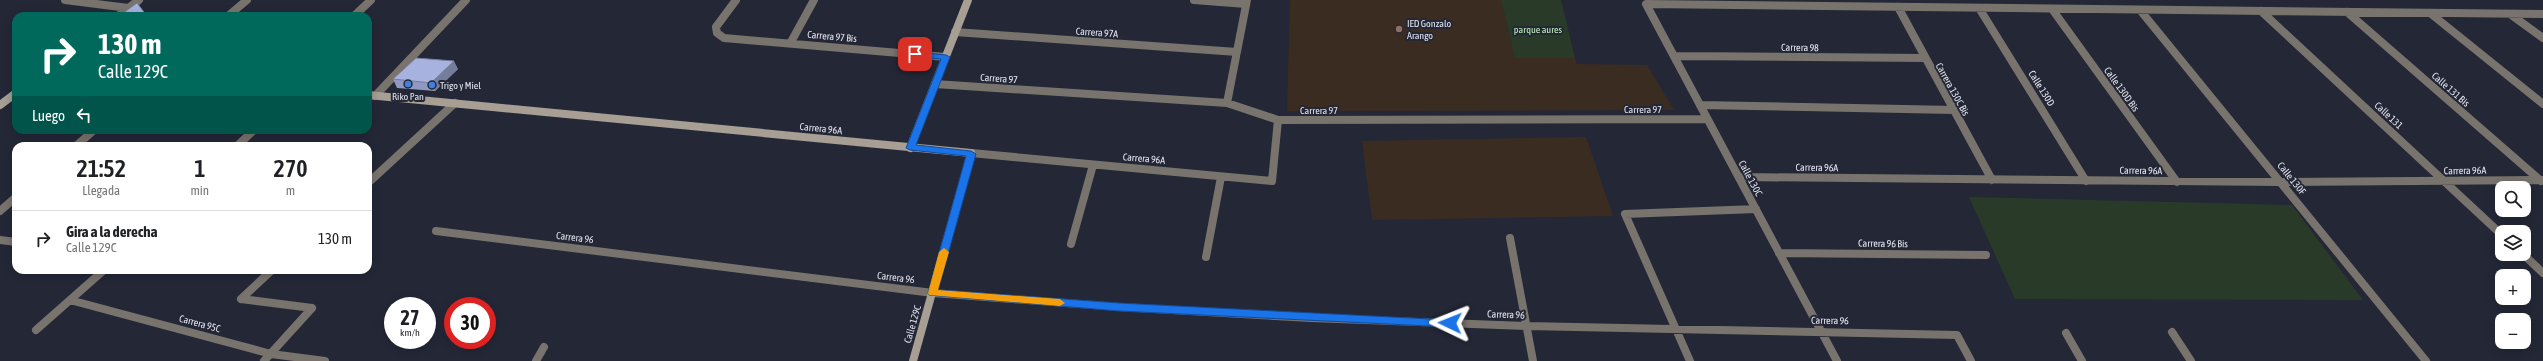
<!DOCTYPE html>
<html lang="es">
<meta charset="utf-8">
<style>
body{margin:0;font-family:"Asap Condensed",sans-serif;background:#f6f6f6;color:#202124;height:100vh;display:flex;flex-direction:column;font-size:15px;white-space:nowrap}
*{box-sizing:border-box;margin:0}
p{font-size:13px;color:#757577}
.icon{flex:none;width:22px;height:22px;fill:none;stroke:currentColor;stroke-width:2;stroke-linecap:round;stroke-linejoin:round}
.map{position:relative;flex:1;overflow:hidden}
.drawer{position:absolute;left:12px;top:142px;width:360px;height:132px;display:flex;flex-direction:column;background:#fff;border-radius:12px;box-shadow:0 2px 10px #0003}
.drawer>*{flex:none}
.guide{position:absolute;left:12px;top:12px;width:360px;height:122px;border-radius:12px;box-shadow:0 2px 10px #0003;background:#00695c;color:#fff;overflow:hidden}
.controls{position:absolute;left:2495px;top:181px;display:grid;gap:8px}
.controls a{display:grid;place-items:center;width:36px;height:36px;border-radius:8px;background:#fff;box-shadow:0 2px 10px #0003;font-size:20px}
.speed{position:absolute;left:384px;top:297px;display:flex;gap:8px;font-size:20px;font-weight:700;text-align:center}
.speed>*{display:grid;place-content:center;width:52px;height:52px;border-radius:50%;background:#fff;box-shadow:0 2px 10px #0003;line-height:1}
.speed small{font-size:10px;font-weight:400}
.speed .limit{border:6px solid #d22;background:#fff;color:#111}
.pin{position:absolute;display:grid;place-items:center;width:34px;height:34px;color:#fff;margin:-17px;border-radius:8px;box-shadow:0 2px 6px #0006}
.me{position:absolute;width:44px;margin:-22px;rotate:272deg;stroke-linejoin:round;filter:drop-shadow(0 0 3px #0008)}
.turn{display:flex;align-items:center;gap:14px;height:84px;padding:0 20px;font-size:18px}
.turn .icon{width:52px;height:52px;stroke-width:2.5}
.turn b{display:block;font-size:28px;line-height:34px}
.then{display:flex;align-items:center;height:38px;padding:0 20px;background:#0003;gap:8px;font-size:15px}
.eta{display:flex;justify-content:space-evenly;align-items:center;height:68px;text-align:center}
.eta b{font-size:24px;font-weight:600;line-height:28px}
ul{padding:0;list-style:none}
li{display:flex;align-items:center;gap:12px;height:56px;padding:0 20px;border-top:1px solid #e0e0e0}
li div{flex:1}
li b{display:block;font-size:15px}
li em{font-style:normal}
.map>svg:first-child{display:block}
.education{fill:#3b2c21}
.green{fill:#293b28}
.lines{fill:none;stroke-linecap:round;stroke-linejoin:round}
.street{stroke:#79736d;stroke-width:8}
.secondary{stroke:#a79e94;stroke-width:8}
.wall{fill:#9099bf}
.shaded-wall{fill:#767d9b}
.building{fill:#a8b2de;stroke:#767d9b}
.route{fill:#1a73e8;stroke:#114b97}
.slow{fill:#f59e0b}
.education-dot{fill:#8d6e63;stroke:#242736;stroke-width:1.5}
.shop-dot{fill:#3f7fe0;stroke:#242736;stroke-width:1.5}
.labels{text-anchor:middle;stroke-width:4;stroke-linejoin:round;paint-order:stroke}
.poi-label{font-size:10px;fill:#e3e6f0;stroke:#242736;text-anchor:start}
.park-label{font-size:10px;fill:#bdf2b9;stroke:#242736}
.street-label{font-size:10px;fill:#e3e6f0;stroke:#242736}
</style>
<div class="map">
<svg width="2543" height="361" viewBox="0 0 2543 361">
<rect width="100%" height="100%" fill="#242736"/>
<path class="education" d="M 1290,0 L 1501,0 L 1515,58 L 1575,58 L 1577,64 L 1647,65 L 1674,110 L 1287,111 Z
M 1586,137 L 1613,216 L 1372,220 L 1362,141 Z"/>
<path class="green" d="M 1501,0 L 1561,0 L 1575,58 L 1515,58 Z
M 1969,197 L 2292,205 L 2363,300 L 2015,299 Z"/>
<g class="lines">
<path class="street" d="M 65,0 L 128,8
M 736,0 L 716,27 L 717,33 L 724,38 L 946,57
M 1194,0 L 1246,4
M 1898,7 L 1992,180
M 1979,8 L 2086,181
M 2052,9 L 2177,182
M 2140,10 L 2426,361
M 2261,11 L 2502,235
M 2347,12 L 2541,181
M 2430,13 L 2543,104
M 2510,14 L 2543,38
M 118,16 L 139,0
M 228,16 L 247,0
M 354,16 L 371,0
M 955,32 L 1237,52
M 791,42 L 814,0
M 1674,56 L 1925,58
M 935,84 L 1227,103 L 1278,120 L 1707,119
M 375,96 L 466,0
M 1227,103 L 1247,0
M 1700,105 L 1954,110
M 76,146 L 94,130
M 237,146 L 254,130
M 971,153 L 1272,181 L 1278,120
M 1739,177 L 2281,182 L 2543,180
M 368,183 L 455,103
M 0,211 L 16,197
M 436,231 L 933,293 L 1119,307 L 1311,318 L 1527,326 L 1957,335 L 1971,361
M 1510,238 L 1533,361
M 0,240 L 16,242
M 1071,244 L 1093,165
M 1779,253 L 1986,255
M 2523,254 L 2543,273
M 1206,257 L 1221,177
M 241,299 L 312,308
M 241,299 L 272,270
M 70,300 L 271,354 L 325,361
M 36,330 L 104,270
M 2172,332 L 2191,361
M 2066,333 L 2082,361
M 264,361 L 312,308
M 536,361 L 544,347
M 1690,361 L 1625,214 L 1756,209
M 1837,361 L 1646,4 L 2543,14"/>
<path class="secondary" d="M 368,95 L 971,153 L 913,361
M 0,105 L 16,93
M 910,148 L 968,0"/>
</g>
<path class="wall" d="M 458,69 L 435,91 L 397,88 L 393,79 Z"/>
<path class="shaded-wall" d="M 454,61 L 458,69 L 435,91 L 431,83 Z"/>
<path class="building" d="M 137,3 L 147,16 L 119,16 Z
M 416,58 L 454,61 L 431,83 L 393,79 Z"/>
<path class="route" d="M 915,52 L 946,55 L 950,57 L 916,145 L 971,151 L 976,154 L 938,290 L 1119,303 L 1450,320 L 1455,323 L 1450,327 L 1119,311 L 929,295 L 928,293 L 966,156 L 910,150 L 906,148 L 941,59 L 912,56 L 911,54 Z"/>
<path class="slow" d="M 944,248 L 949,252 L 938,290 L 1060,299 L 1065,303 L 1060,306 L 929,295 L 928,293 L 939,252 Z"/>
<circle class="education-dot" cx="1399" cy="29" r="4"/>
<g class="shop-dot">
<circle cx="408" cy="84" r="4"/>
<circle cx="432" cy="85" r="4"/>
</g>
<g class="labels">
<g class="poi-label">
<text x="1407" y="27">IED Gonzalo<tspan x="1407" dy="12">Arango</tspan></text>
<text x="440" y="89">Trigo y Miel</text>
<text x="408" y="100" text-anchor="middle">Riko Pan</text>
</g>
<g class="park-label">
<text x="1538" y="33">parque aures</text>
</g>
<g class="street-label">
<text transform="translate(1097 32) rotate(4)" y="4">Carrera 97A</text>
<text transform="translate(832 36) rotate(5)" y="4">Carrera 97 Bis</text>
<text transform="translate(1800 47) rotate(1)" y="4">Carrera 98</text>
<text transform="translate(999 78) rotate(4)" y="4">Carrera 97</text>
<text transform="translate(2042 88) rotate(58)" y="4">Calle 130D</text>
<text transform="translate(1953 89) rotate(61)" y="4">Carrera 130C Bis</text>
<text transform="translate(2122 89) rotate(54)" y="4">Calle 130D Bis</text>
<text transform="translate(2451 89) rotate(41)" y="4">Calle 131 Bis</text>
<text x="1643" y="113">Carrera 97</text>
<text x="1319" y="114">Carrera 97</text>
<text transform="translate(2389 115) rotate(43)" y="4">Calle 131</text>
<text transform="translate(821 128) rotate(6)" y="4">Carrera 96A</text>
<text transform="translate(1144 158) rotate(5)" y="4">Carrera 96A</text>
<text transform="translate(1817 167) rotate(1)" y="4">Carrera 96A</text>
<text transform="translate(2141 170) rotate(1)" y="4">Carrera 96A</text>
<text transform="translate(2465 170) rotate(-1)" y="4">Carrera 96A</text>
<text transform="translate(1751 178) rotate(62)" y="4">Calle 130C</text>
<text transform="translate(2292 178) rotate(51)" y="4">Calle 130F</text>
<text transform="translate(575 237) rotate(7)" y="4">Carrera 96</text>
<text transform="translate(1883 243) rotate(1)" y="4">Carrera 96 Bis</text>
<text transform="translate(896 277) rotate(7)" y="4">Carrera 96</text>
<text transform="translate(1506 314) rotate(2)" y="4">Carrera 96</text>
<text transform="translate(1830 320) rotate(1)" y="4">Carrera 96</text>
<text transform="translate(200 323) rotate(15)" y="4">Carrera 95C</text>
<text transform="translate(912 324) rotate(-74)" y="4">Calle 129C</text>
</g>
</g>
</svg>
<div class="controls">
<a><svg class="icon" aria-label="search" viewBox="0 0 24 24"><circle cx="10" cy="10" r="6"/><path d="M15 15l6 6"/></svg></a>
<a><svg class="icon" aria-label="layers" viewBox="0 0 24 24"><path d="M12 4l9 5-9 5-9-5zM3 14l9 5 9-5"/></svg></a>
<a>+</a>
<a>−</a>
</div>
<div class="speed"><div>27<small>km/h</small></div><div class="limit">30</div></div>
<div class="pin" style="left:915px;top:54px;background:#d93025"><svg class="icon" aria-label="arrive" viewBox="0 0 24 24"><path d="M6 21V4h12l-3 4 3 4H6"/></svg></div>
<svg class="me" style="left:1450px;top:323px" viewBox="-20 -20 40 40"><path d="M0-17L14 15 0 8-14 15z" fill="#1a73e8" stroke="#fff" stroke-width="4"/></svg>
<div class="guide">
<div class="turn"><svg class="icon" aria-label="right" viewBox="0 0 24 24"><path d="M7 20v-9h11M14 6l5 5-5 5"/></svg><div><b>130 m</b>Calle 129C</div></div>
<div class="then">Luego<svg class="icon" aria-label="left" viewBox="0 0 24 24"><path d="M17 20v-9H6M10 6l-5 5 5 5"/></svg></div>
</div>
<section class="drawer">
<div class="eta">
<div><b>21:52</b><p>Llegada</p></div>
<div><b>1</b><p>min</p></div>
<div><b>270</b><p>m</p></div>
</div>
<ul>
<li><svg class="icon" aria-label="right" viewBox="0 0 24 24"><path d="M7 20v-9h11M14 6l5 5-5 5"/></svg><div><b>Gira a la derecha</b><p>Calle 129C</p></div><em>130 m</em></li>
</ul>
</section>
</div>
